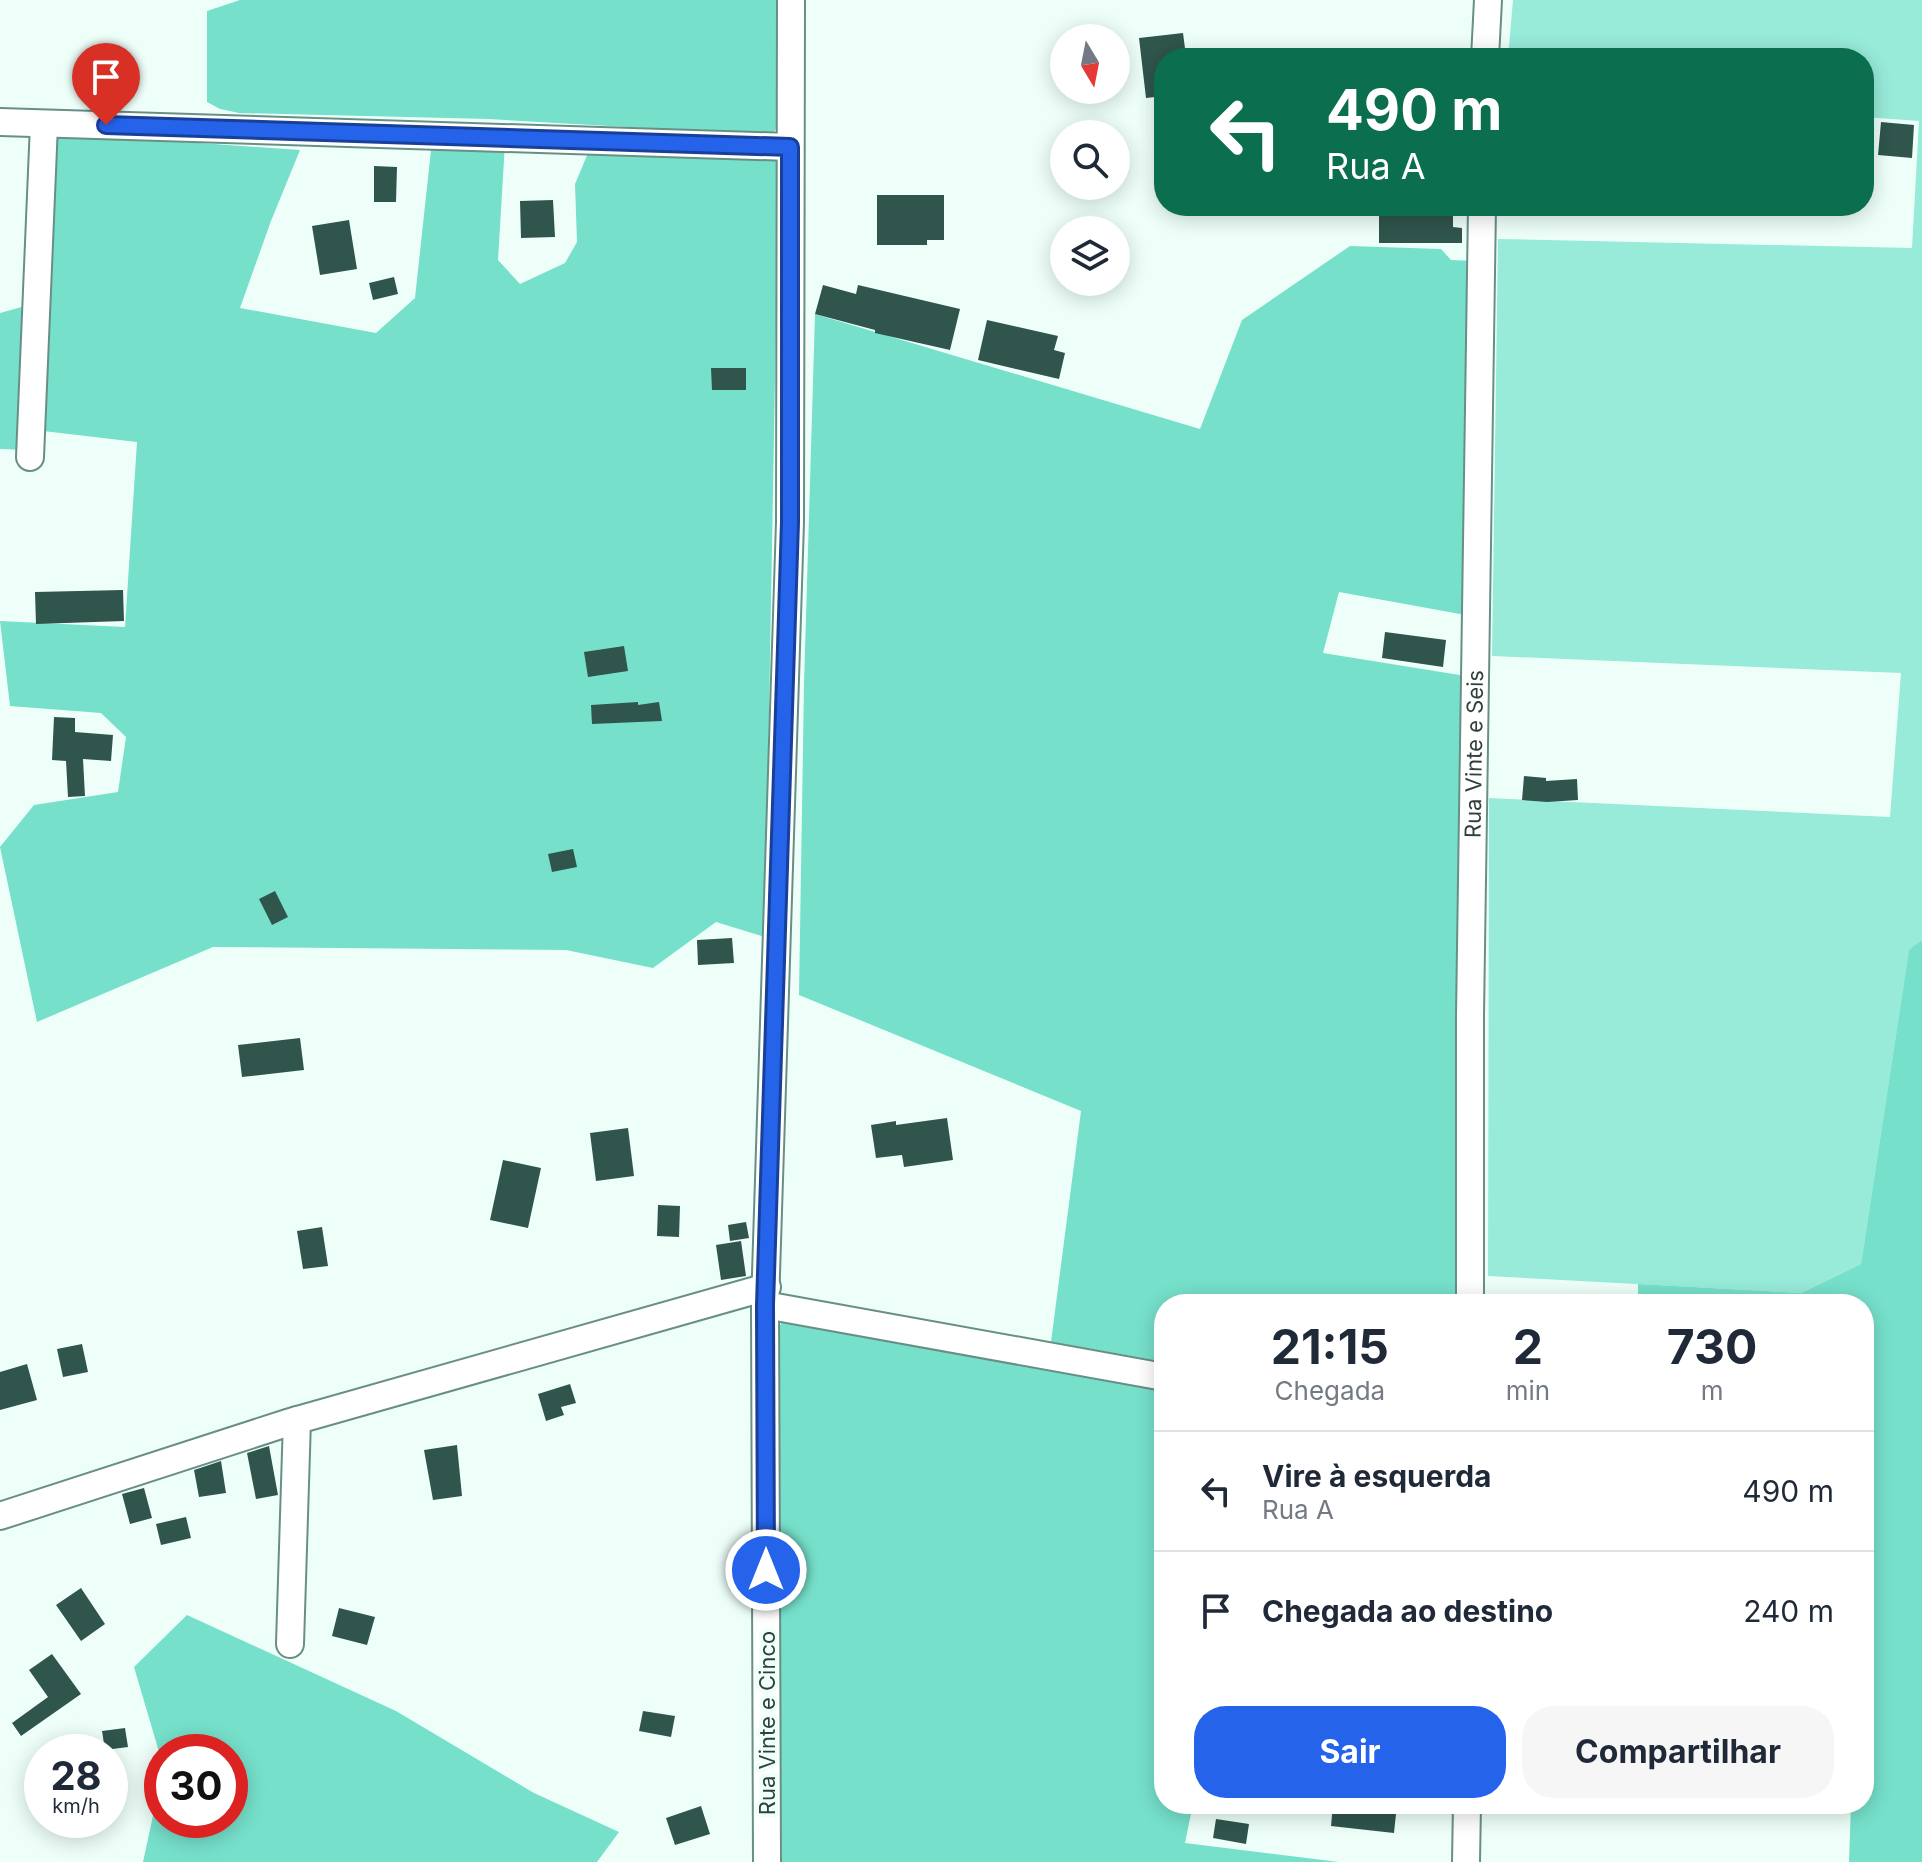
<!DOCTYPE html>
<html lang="pt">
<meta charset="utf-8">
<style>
body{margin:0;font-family:Inter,sans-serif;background:#f6f6f7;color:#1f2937;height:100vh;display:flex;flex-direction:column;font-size:30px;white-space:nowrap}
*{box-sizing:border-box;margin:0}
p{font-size:26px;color:#747a83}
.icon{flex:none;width:44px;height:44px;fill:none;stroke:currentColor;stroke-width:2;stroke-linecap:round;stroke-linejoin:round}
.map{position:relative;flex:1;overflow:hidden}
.side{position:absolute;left:1154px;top:1294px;width:720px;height:520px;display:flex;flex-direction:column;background:#fff;border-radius:32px;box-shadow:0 4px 20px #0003}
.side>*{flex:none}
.banner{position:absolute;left:1154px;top:48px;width:720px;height:168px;border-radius:32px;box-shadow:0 4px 20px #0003;background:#0b6e4f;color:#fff;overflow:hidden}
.needle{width:52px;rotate:170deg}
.tools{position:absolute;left:1050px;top:24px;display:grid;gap:16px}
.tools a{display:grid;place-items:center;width:80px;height:80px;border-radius:50%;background:#fff;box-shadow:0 4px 20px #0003;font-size:40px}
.speed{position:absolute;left:24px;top:1734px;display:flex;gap:16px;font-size:40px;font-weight:700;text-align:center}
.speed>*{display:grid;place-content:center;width:104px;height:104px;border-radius:50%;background:#fff;box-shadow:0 4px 20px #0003;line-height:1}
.speed small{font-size:20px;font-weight:400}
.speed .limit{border:12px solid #d22;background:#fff;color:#111}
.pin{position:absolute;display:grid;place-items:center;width:68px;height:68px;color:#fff;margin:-82px -34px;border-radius:50% 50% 50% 0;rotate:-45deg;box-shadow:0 0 8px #0007}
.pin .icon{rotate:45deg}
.me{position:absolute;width:88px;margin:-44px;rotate:0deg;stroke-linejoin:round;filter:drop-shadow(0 0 6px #0008)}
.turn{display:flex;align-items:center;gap:28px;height:168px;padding:0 40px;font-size:36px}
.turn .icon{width:104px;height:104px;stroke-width:2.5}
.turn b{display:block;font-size:56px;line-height:68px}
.eta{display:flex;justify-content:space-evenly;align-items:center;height:136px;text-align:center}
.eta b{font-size:48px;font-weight:700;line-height:56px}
.button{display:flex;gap:16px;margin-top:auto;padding:16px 40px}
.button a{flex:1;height:92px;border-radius:32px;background:#2563eb;color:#fff;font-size:32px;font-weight:700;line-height:92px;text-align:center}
.button a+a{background:#f6f6f7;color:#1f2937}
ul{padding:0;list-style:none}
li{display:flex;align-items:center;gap:24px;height:120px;padding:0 40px;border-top:2px solid #e0e1e3}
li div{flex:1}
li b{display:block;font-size:30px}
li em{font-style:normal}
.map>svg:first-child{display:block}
.green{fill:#98ebd9}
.forest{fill:#76e0cb}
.building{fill:#2f554d}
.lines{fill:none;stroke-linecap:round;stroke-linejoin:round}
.minor-casing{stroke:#688f86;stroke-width:30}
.minor{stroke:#fff;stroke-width:26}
.route-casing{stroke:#184099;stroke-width:20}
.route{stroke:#2563eb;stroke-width:14}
.labels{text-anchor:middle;stroke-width:8;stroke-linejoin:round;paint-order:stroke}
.street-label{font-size:22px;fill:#30413d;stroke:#eefffa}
</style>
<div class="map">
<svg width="1922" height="1862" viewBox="0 0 1922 1862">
<rect width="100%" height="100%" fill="#eefffa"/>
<path class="green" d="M 1513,0 L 1922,0 L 1922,940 L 1909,951 L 1861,1264 L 1801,1293 L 1488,1276 L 1489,798 L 1890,817 L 1901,673 L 1492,656 L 1498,239 L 1912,248 L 1919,121 L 1864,117 L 1864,58 L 1508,58 Z"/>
<path class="forest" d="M 240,0 L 784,0 L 781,125 L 770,135 L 488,119 L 239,113 L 220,109 L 207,102 L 207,11 Z
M 57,133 L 300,150 L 271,221 L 240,308 L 376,333 L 415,298 L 431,150 L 505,143 L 498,260 L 520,284 L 565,263 L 577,242 L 575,184 L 591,146 L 779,155 L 765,937 L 716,922 L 653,968 L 566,950 L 213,947 L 37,1022 L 0,847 L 34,805 L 118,792 L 126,737 L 101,713 L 10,706 L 0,621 L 125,627 L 137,442 L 43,431 Z
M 1350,246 L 1441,249 L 1451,260 L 1475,261 L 1471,616 L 1339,592 L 1323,653 L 1472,677 L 1468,1304 L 1164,1304 L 1164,1362 L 1051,1342 L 1081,1111 L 799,995 L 804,684 L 815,314 L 1200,429 L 1242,320 Z
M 29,305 L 26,450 L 0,449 L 0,313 Z
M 1922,940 L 1922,1862 L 1849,1862 L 1851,1804 L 1864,1804 L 1864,1504 L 1867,1427 L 1864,1426 L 1864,1304 L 1638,1304 L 1638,1284 L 1801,1293 L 1861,1264 L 1909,950 Z
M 785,1316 L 1164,1380 L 1164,1804 L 1193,1804 L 1185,1843 L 1339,1862 L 782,1862 L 776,1333 Z
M 187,1615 L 396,1711 L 534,1793 L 619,1832 L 597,1862 L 143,1862 L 162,1774 L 162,1820 L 230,1820 L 230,1752 L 162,1752 L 162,1762 L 134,1667 Z"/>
<path class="building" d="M 1183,33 L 1186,56 L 1164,58 L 1164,96 L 1146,98 L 1139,38 Z
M 1881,122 L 1914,125 L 1912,158 L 1878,155 Z
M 374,166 L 397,167 L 396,202 L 374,202 Z
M 877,195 L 944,195 L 944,240 L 927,240 L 927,245 L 877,245 Z
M 553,200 L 555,237 L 521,238 L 520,201 Z
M 1379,211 L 1453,212 L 1453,227 L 1462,228 L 1462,243 L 1379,243 Z
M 349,220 L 357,269 L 320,275 L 312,226 Z
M 394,277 L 398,294 L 373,300 L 369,283 Z
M 823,285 L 856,294 L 858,285 L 960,309 L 950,350 L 875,333 L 875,330 L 815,314 Z
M 987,320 L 1058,336 L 1054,350 L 1065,353 L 1059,379 L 978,360 Z
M 711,368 L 746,368 L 746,390 L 712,390 Z
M 123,590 L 124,621 L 36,624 L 35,592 Z
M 1385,632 L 1446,640 L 1443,667 L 1382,658 Z
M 624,646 L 628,671 L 588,677 L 584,652 Z
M 638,702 L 638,705 L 659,702 L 662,721 L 592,724 L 591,705 Z
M 54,717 L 75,718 L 75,732 L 113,735 L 111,761 L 83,759 L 85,796 L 68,797 L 66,761 L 52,760 Z
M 1524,776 L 1546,778 L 1546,781 L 1577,779 L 1578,800 L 1547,802 L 1522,800 Z
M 573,849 L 577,867 L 552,872 L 548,854 Z
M 275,891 L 288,917 L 272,925 L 259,899 Z
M 732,938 L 734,963 L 698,965 L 697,940 Z
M 300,1038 L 304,1070 L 242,1077 L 238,1045 Z
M 947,1118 L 953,1160 L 904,1167 L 902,1155 L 876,1158 L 871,1125 L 896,1121 L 896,1125 Z
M 628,1128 L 634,1176 L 596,1181 L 590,1133 Z
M 503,1160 L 541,1168 L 528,1228 L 490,1220 Z
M 658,1205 L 680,1206 L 679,1237 L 657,1236 Z
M 746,1222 L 749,1238 L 730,1241 L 728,1225 Z
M 322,1227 L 328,1266 L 303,1269 L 297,1231 Z
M 741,1241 L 746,1276 L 721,1280 L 716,1245 Z
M 82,1344 L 88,1372 L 63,1377 L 57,1349 Z
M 27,1364 L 37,1400 L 0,1410 L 0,1372 Z
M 570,1384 L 576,1403 L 561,1407 L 564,1415 L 546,1421 L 538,1394 Z
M 457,1445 L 462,1496 L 433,1500 L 424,1450 Z
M 269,1446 L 278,1495 L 256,1499 L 247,1453 Z
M 221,1461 L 226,1493 L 199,1497 L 194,1470 Z
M 144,1488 L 152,1518 L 130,1524 L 122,1494 Z
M 186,1517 L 191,1538 L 161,1545 L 156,1524 Z
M 81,1588 L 105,1624 L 81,1641 L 56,1605 Z
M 339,1608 L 375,1617 L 367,1645 L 332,1636 Z
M 52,1654 L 81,1694 L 21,1736 L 12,1723 L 48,1697 L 29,1670 Z
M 643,1711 L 675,1716 L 671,1737 L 639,1731 Z
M 125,1728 L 128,1747 L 105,1750 L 102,1731 Z
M 1333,1804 L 1397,1804 L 1394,1833 L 1331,1826 Z
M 701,1806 L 710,1834 L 675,1845 L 666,1818 Z
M 1216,1819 L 1249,1824 L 1246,1844 L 1213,1838 Z"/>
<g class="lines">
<g class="minor-casing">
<g id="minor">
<path d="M 1485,58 L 1488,0"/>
<path d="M 0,122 L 790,147"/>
<path d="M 30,457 L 44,124"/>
<path id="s1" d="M 1470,1304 L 1470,1015 L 1482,206"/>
<path d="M 765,1305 L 1164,1377"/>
<path d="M 0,1516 L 287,1423 L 767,1287"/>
<path d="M 290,1644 L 297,1420"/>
<path d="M 767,1862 L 765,1305 L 790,522 L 791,0"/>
<path d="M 1466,1862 L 1467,1804"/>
</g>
</g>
<use href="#minor" class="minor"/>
</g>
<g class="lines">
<g class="route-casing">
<path id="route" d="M 106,125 L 790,147 L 790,522 L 765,1305 L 766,1570"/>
</g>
<use href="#route" class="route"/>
</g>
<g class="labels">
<g class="street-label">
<text dy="8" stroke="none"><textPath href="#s1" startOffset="550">Rua Vinte e Seis</textPath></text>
<text transform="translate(767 1723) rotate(-90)" y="8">Rua Vinte e Cinco</text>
</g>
</g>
</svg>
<div class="tools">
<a><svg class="needle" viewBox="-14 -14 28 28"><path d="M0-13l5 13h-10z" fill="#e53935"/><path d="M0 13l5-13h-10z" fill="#747a83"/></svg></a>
<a><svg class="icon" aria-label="search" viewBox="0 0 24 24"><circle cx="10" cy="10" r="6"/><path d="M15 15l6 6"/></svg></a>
<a><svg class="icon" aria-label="layers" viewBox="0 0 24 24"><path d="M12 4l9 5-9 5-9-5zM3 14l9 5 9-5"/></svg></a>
</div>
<div class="speed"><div>28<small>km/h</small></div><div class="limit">30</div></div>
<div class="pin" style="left:106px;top:125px;background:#d93025"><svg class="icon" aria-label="arrive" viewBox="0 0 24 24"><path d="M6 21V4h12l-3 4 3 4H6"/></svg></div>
<svg class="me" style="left:766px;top:1570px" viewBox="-20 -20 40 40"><circle r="17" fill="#2563eb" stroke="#fff" stroke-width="3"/><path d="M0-11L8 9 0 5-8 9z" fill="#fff"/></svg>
<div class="banner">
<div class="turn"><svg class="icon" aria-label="left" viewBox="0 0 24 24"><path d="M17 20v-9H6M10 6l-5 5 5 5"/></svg><div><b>490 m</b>Rua A</div></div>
</div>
<section class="side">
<div class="eta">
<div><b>21:15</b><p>Chegada</p></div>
<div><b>2</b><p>min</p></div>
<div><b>730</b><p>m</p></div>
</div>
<ul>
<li><svg class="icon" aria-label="left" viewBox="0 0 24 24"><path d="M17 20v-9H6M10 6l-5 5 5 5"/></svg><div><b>Vire à esquerda</b><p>Rua A</p></div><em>490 m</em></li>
<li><svg class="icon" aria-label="arrive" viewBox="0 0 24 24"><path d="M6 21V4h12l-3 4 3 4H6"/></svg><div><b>Chegada ao destino</b></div><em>240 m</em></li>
</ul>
<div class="button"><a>Sair</a><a>Compartilhar</a></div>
</section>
</div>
